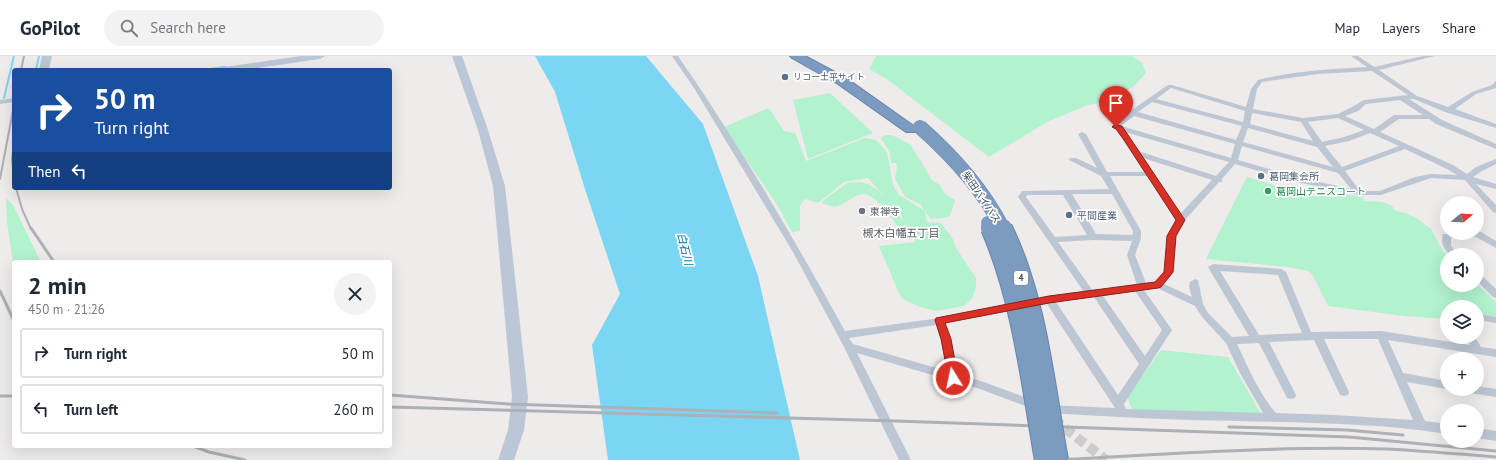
<!DOCTYPE html>
<meta charset="utf-8">
<style>
body{margin:0;font-family:"PT Sans","Noto Sans JP",sans-serif;background:#f2f2f3;color:#1f2937;height:100vh;display:flex;flex-direction:column;font-size:15px;white-space:nowrap}
*{box-sizing:border-box;margin:0}
p{font-size:13px;color:#747a83}
.icon{flex:none;width:22px;height:22px;fill:none;stroke:currentColor;stroke-width:2;stroke-linecap:round;stroke-linejoin:round}
.map{position:relative;flex:1;overflow:hidden}
.panel{position:absolute;left:12px;top:204px;width:380px;height:188px;display:flex;flex-direction:column;background:#fff;border-radius:4px;box-shadow:0 4px 16px #0002}
.panel>*{flex:none}
.banner{position:absolute;left:12px;top:12px;width:380px;height:122px;border-radius:4px;box-shadow:0 4px 16px #0002;background:#1a4fa0;color:#fff;overflow:hidden}
.needle{width:26px;rotate:72deg}
.controls{position:absolute;left:1440px;top:140px;display:grid;gap:8px}
.controls a{display:grid;place-items:center;width:44px;height:44px;border-radius:50%;background:#fff;box-shadow:0 4px 16px #0002;font-size:20px}
.pin{position:absolute;display:grid;place-items:center;width:34px;height:34px;color:#fff;margin:-41px -17px;border-radius:50% 50% 50% 0;rotate:-45deg;box-shadow:0 0 4px #0007}
.pin .icon{rotate:45deg}
.me{position:absolute;width:44px;margin:-22px;rotate:350deg;stroke-linejoin:round;filter:drop-shadow(0 0 3px #0008)}
.turn{display:flex;align-items:center;gap:14px;height:84px;padding:0 16px;font-size:18px}
.turn .icon{width:52px;height:52px;stroke-width:2.5}
.turn b{display:block;font-size:28px;line-height:34px}
.then{display:flex;align-items:center;height:38px;padding:0 16px;background:#0003;gap:8px;font-size:15px}
.round{display:grid;place-items:center;flex:none;width:42px;height:42px;border-radius:21px;background:#f2f2f3}
.summary{display:flex;align-items:center;justify-content:space-between;height:68px;padding:0 16px}
h1{font-size:24px;font-weight:600;line-height:30px}
ul{padding:0;list-style:none}
li{display:flex;align-items:center;gap:12px;height:50px;margin:0 8px 6px;padding:0 8px;border:2px solid #e0e1e3;border-radius:4px}
li div{flex:1}
li b{display:block;font-size:15px}
li em{font-style:normal}
header{display:flex;align-items:center;gap:24px;box-sizing:border-box;height:56px;padding:0 20px;background:#fff;border-bottom:1px solid #e0e1e3}
header strong{font-size:19px}
nav{display:flex;gap:22px;margin-inline-start:auto;font-size:14px}
.search{width:280px;height:36px;background:#f2f2f3;display:flex;align-items:center;gap:10px;box-sizing:border-box;padding:0 14px;border-radius:22px;color:#747a83;font-size:15px}
.map>svg:first-child{display:block}
.green{fill:#b2f2ce}
.water{fill:#7bd6f4}
.lines{fill:none;stroke-linecap:round;stroke-linejoin:round}
.stream{stroke:#7bd6f4;stroke-width:2}
.street-tunnel{stroke:#cccbcd;stroke-width:10;stroke-dasharray:10 5;stroke-linecap:butt}
.highway-casing{stroke:#6885ac;stroke-width:2}
.street{fill:#bcc7d3;fill-rule:evenodd}
.secondary{fill:#bbc7d7;fill-rule:evenodd}
.highway{fill:#7c9bc0;fill-rule:evenodd}
.rail-far1{stroke:#acb0b7;stroke-width:2}
.rail{stroke:#acb0b7;stroke-width:3}
.highway-bridge-far1-casing{stroke:#6885ac;stroke-width:15;stroke-linecap:butt}
.highway-bridge-casing{stroke:#6885ac;stroke-width:20;stroke-linecap:butt}
.highway-bridge-far1{stroke:#7c9bc0;stroke-width:14}
.highway-bridge{stroke:#7c9bc0;stroke-width:18}
.route{fill:#d93025;stroke:#8d1f18}
.service-dot{fill:#5c6f8a;stroke:#fff;stroke-width:1.5}
.leisure-dot{fill:#2e9e5b;stroke:#fff;stroke-width:1.5}
.worship-dot{fill:#6b7280;stroke:#fff;stroke-width:1.5}
.labels{text-anchor:middle;stroke-width:3.5;stroke-linejoin:round;paint-order:stroke}
.far-service-label{font-size:9px;fill:#4e5e75;stroke:#fff;text-anchor:start}
.shield{fill:#fff;stroke:#7b828c;stroke-width:1}
.shield-label{font-size:9px;font-weight:bold;fill:#424d5a}
.service-label{font-size:10px;fill:#4e5e75;stroke:#fff;text-anchor:start}
.leisure-label{font-size:10px;fill:#27864d;stroke:#fff;text-anchor:start}
.street-label{font-size:10px;fill:#424d5a;stroke:#fff}
.worship-label{font-size:10px;fill:#5b616d;stroke:#fff;text-anchor:start}
.neighbourhood-label{font-size:11px;fill:#575b61;stroke:#fff}
.water-label{font-size:11px;font-style:italic;fill:#017da7;stroke:#fff}
</style>
<header>
<strong>GoPilot</strong>
<div class="search"><svg class="icon" aria-label="search" viewBox="0 0 24 24"><circle cx="10" cy="10" r="6"/><path d="M15 15l6 6"/></svg>Search here</div>
<nav><a>Map</a><a>Layers</a><a>Share</a></nav>
</header>
<div class="map">
<svg width="1496" height="404" viewBox="0 0 1496 404">
<rect width="100%" height="100%" fill="#eeebea"/>
<path class="green" d="M 876,0 L 1132,0 L 1142,7 L 1146,17 L 1133,31 L 1096,48 L 1088,49 L 1047,66 L 989,101 L 888,24 L 869,13 Z
M 830,37 L 873,77 L 808,103 L 793,44 Z
M 769,52 L 784,75 L 795,77 L 806,105 L 865,82 L 876,84 L 887,96 L 893,129 L 899,139 L 925,155 L 927,166 L 941,167 L 953,183 L 956,192 L 976,222 L 976,230 L 973,241 L 964,250 L 936,255 L 920,251 L 901,242 L 879,190 L 916,186 L 903,165 L 902,160 L 868,122 L 844,126 L 818,147 L 805,143 L 800,150 L 800,175 L 792,176 L 778,150 L 724,71 Z
M 885,79 L 892,79 L 911,89 L 932,124 L 940,129 L 945,138 L 955,144 L 950,160 L 943,162 L 931,163 L 920,148 L 905,141 L 895,123 L 897,111 L 896,107 L 891,107 L 890,97 L 881,82 Z
M 1247,121 L 1310,140 L 1335,141 L 1343,138 L 1362,141 L 1365,145 L 1382,146 L 1391,149 L 1396,155 L 1406,157 L 1418,163 L 1431,173 L 1443,195 L 1447,199 L 1447,229 L 1477,229 L 1477,228 L 1496,246 L 1496,261 L 1477,258 L 1477,251 L 1447,251 L 1447,263 L 1404,260 L 1328,250 L 1313,220 L 1308,215 L 1288,211 L 1206,203 Z
M 861,126 C 886,132 901,162 913,183 L 910,184 C 894,171 888,149 868,139 C 858,134 847,148 837,150 C 833,151 827,149 822,147 L 824,144 L 847,127 Z
M 6,142 L 13,149 L 41,206 L 14,206 L 14,213 L 7,166 Z
M 1161,294 L 1228,301 L 1261,358 L 1136,355 L 1131,351 L 1127,341 Z"/>
<path class="water" d="M 535,0 L 646,0 L 703,68 L 758,220 L 800,404 L 608,404 L 592,289 L 620,238 L 585,133 L 555,36 Z"/>
<g class="lines">
<path class="stream" d="M 36,14 L 39,0
M 204,14 L 225,11
M 4,42 L 14,0"/>
<path class="street-tunnel" d="M 1053,363 L 1106,404"/>
<g class="highway-casing">
<path id="highway" d="M 790,0 L 805,0 L 846,22 L 918,73 L 916,76 L 906,76 L 838,28 L 792,2 Z"/>
</g>
<path class="street" d="M 672,0 L 678,0 C 739,88 793,181 845,275 L 940,262 L 1049,241 L 1084,236 L 1018,141 L 1022,135 L 1025,135 L 1109,133 L 1101,120 L 1069,104 L 1070,102 L 1076,102 L 1097,112 L 1078,78 L 1082,76 L 1086,78 L 1107,116 L 1144,116 L 1116,73 L 1112,71 L 1123,60 L 1168,29 L 1172,29 L 1246,51 L 1251,33 L 1258,24 C 1293,15 1330,13 1367,11 L 1351,0 L 1358,0 L 1374,11 L 1423,0 L 1435,0 L 1379,14 L 1417,40 L 1448,51 L 1472,36 L 1492,29 L 1496,25 L 1496,32 L 1476,38 L 1455,53 L 1496,68 L 1496,72 L 1445,56 L 1414,43 L 1409,43 L 1442,64 L 1496,88 L 1496,93 L 1436,68 L 1429,63 L 1399,63 L 1380,76 L 1453,109 L 1467,118 L 1476,111 L 1496,103 L 1496,108 L 1482,115 L 1473,121 L 1496,128 L 1496,133 L 1476,128 L 1496,149 L 1496,157 L 1493,156 L 1465,124 L 1431,122 L 1381,139 L 1358,139 L 1292,125 L 1235,108 L 1222,123 L 1222,126 L 1219,126 L 1184,165 L 1176,180 L 1174,216 L 1164,228 L 1192,241 L 1189,231 L 1190,226 L 1195,223 L 1198,224 L 1203,248 L 1208,257 L 1232,281 L 1249,280 L 1208,211 L 1213,208 L 1281,213 L 1286,216 L 1311,276 L 1381,275 L 1470,289 L 1465,281 L 1475,281 L 1481,291 L 1496,293 L 1496,301 L 1388,284 L 1403,317 L 1447,325 L 1447,333 L 1407,326 L 1425,365 L 1447,368 L 1447,378 C 1378,367 1308,367 1239,365 C 1175,364 1112,361 1048,357 L 1044,356 L 1043,353 L 1044,350 L 1048,349 L 1115,352 L 1047,248 L 946,267 L 951,283 L 958,318 L 984,326 L 1040,347 L 1041,350 L 1040,353 L 1036,354 L 977,332 L 857,297 L 911,404 L 899,404 L 844,291 L 793,196 L 694,32 ZM 1372,15 L 1408,39 L 1364,44 L 1352,51 L 1338,58 L 1303,62 L 1253,53 L 1257,33 L 1262,26 L 1318,18 ZM 1171,32 L 1245,55 L 1243,66 L 1156,43 ZM 1400,44 L 1423,59 L 1394,59 L 1374,73 L 1345,60 L 1358,55 L 1366,48 ZM 1152,46 L 1242,70 L 1236,84 L 1138,56 ZM 1252,57 L 1301,66 L 1313,85 L 1250,68 ZM 1134,60 L 1235,88 L 1231,102 L 1121,70 ZM 1338,62 L 1364,74 L 1344,81 L 1322,86 L 1308,66 ZM 1248,72 L 1317,91 L 1333,111 L 1243,86 ZM 1125,76 L 1229,106 L 1216,120 L 1138,95 ZM 1370,77 L 1399,90 L 1342,111 L 1325,90 L 1349,85 ZM 1242,90 L 1338,117 L 1351,133 L 1297,121 L 1238,104 ZM 1405,93 L 1447,113 L 1457,119 L 1431,118 L 1415,121 L 1380,135 L 1360,135 L 1345,115 ZM 1143,102 L 1212,124 L 1180,158 ZM 1110,120 L 1147,120 L 1176,164 L 1168,180 L 1164,215 L 1155,226 L 1146,227 L 1135,199 L 1141,182 L 1141,175 ZM 1072,138 L 1112,138 L 1133,175 L 1133,179 L 1096,178 ZM 1027,139 L 1063,139 L 1087,179 L 1055,181 L 1026,141 ZM 1093,184 L 1132,185 L 1127,199 L 1137,229 L 1093,235 L 1058,186 ZM 1220,215 L 1278,219 L 1302,277 L 1259,279 ZM 1157,232 L 1195,250 L 1202,261 L 1226,287 L 1240,317 L 1263,357 L 1126,353 L 1124,348 L 1172,274 L 1144,234 ZM 1135,235 L 1162,274 L 1145,300 L 1103,240 ZM 1094,241 L 1139,308 L 1118,339 L 1056,246 ZM 936,269 L 941,283 L 947,315 L 853,288 L 849,282 ZM 1324,283 L 1378,283 L 1413,364 L 1335,359 L 1276,357 C 1259,338 1248,311 1237,288 L 1259,287 L 1287,342 L 1291,343 L 1295,342 L 1296,339 L 1269,286 L 1314,284 L 1340,339 L 1344,340 L 1348,339 L 1349,336 Z
M 14,42 L 14,46 L 0,48 L 0,44 Z
M 1477,175 L 1481,176 L 1496,185 L 1496,192 L 1476,181 L 1451,182 L 1451,190 L 1459,199 L 1450,199 C 1444,193 1440,187 1443,178 L 1477,177 Z
M 1477,217 L 1480,218 L 1496,233 L 1496,242 L 1493,241 L 1477,225 Z
M 1477,258 L 1496,261 L 1496,267 L 1477,264 Z
M 1477,330 L 1496,333 L 1496,341 L 1470,337 L 1466,336 L 1465,333 L 1477,333 Z
M 1477,372 L 1496,375 L 1496,385 L 1477,382 Z"/>
<path class="secondary" d="M 42,0 L 52,0 L 49,14 L 39,14 Z
M 301,0 L 325,0 L 320,3 L 244,14 L 219,14 L 224,11 Z
M 452,0 L 462,0 L 488,74 L 505,130 L 528,341 L 524,374 L 514,404 L 498,404 L 508,374 L 512,341 L 493,130 L 478,74 Z"/>
<use href="#highway" class="highway"/>
<path class="rail-far1" d="M 21,14 L 24,0
M 14,87 L 12,103 L 14,123
M 0,123 L 14,49
M 16,132 L 22,153 L 31,173"/>
<path class="rail" d="M 31,172 L 54,206
M 0,235 L 14,265
M 390,339 L 508,348 L 777,357
M 0,340 L 14,340
M 390,351 L 896,365 L 1349,381 L 1496,395
M 1229,371 L 1347,374 L 1403,379
M 193,390 L 209,396 L 245,404
M 1056,404 C 1166,398 1277,390 1387,393 C 1423,395 1460,398 1496,401"/>
<g class="highway-bridge-far1-casing">
<path id="highway-bridge-far1" d="M 920,71 C 954,101 983,133 1003,173
M 988,167 L 991,173"/>
</g>
<g class="highway-bridge-casing">
<path id="highway-bridge" d="M 990,172 C 1022,246 1030,326 1044,404
M 1003,172 C 1038,244 1045,327 1059,404"/>
</g>
<use href="#highway-bridge-far1" class="highway-bridge-far1"/>
<use href="#highway-bridge" class="highway-bridge"/>
</g>
<path class="route" d="M 1114,69 L 1122,70 L 1185,164 L 1176,180 L 1173,216 L 1161,231 L 1158,232 L 1049,247 L 945,267 L 951,283 L 958,322 L 957,325 L 949,325 L 941,283 L 935,264 L 936,262 L 1049,240 L 1155,226 L 1164,216 L 1167,180 L 1176,164 L 1124,84 L 1116,73 L 1112,71 Z"/>
<g class="service-dot">
<circle cx="785" cy="21" r="4"/>
<circle cx="1261" cy="120" r="4"/>
<circle cx="1069" cy="159" r="4"/>
</g>
<circle class="leisure-dot" cx="1268" cy="135" r="4"/>
<circle class="worship-dot" cx="862" cy="155" r="4"/>
<g class="labels">
<g class="far-service-label">
<text x="793" y="24">リコー土平サイト</text>
</g>
<rect class="shield" x="1014" y="215" width="14" height="14" rx="3"/>
<g class="shield-label">
<text x="1021" y="225">4</text>
</g>
<g class="service-label">
<text x="1269" y="124">葛岡集会所</text>
<text x="1077" y="163">平間産業</text>
</g>
<g class="leisure-label">
<text x="1276" y="139">葛岡山テニスコート</text>
</g>
<g class="street-label">
<text transform="translate(982 141) rotate(56)" y="4">柴田バイパス</text>
</g>
<g class="worship-label">
<text x="870" y="159">東禅寺</text>
</g>
<g class="neighbourhood-label">
<text x="901" y="181">槻木白幡五丁目</text>
</g>
<g class="water-label">
<text transform="translate(685 193) rotate(76)" y="4">白石川</text>
</g>
</g>
</svg>
<div class="controls">
<a><svg class="needle" viewBox="-14 -14 28 28"><path d="M0-13l5 13h-10z" fill="#e53935"/><path d="M0 13l5-13h-10z" fill="#747a83"/></svg></a>
<a><svg class="icon" aria-label="sound" viewBox="0 0 24 24"><path d="M4 9h4l5-4v14l-5-4H4zM17 9q2 3 0 6"/></svg></a>
<a><svg class="icon" aria-label="layers" viewBox="0 0 24 24"><path d="M12 4l9 5-9 5-9-5zM3 14l9 5 9-5"/></svg></a>
<a>+</a>
<a>−</a>
</div>
<div class="pin" style="left:1116px;top:71px;background:#d93025"><svg class="icon" aria-label="arrive" viewBox="0 0 24 24"><path d="M6 21V4h12l-3 4 3 4H6"/></svg></div>
<svg class="me" style="left:953px;top:322px" viewBox="-20 -20 40 40"><circle r="17" fill="#d93025" stroke="#fff" stroke-width="3"/><path d="M0-11L8 9 0 5-8 9z" fill="#fff"/></svg>
<div class="banner">
<div class="turn"><svg class="icon" aria-label="right" viewBox="0 0 24 24"><path d="M7 20v-9h11M14 6l5 5-5 5"/></svg><div><b>50 m</b>Turn right</div></div>
<div class="then">Then<svg class="icon" aria-label="left" viewBox="0 0 24 24"><path d="M17 20v-9H6M10 6l-5 5 5 5"/></svg></div>
</div>
<section class="panel">
<div class="summary"><div><h1>2 min</h1><p>450 m · 21:26</p></div><a class="round"><svg class="icon" aria-label="close" viewBox="0 0 24 24"><path d="M6 6l12 12M18 6L6 18"/></svg></a></div>
<ul>
<li><svg class="icon" aria-label="right" viewBox="0 0 24 24"><path d="M7 20v-9h11M14 6l5 5-5 5"/></svg><div><b>Turn right</b></div><em>50 m</em></li>
<li><svg class="icon" aria-label="left" viewBox="0 0 24 24"><path d="M17 20v-9H6M10 6l-5 5 5 5"/></svg><div><b>Turn left</b></div><em>260 m</em></li>
</ul>
</section>
</div>
